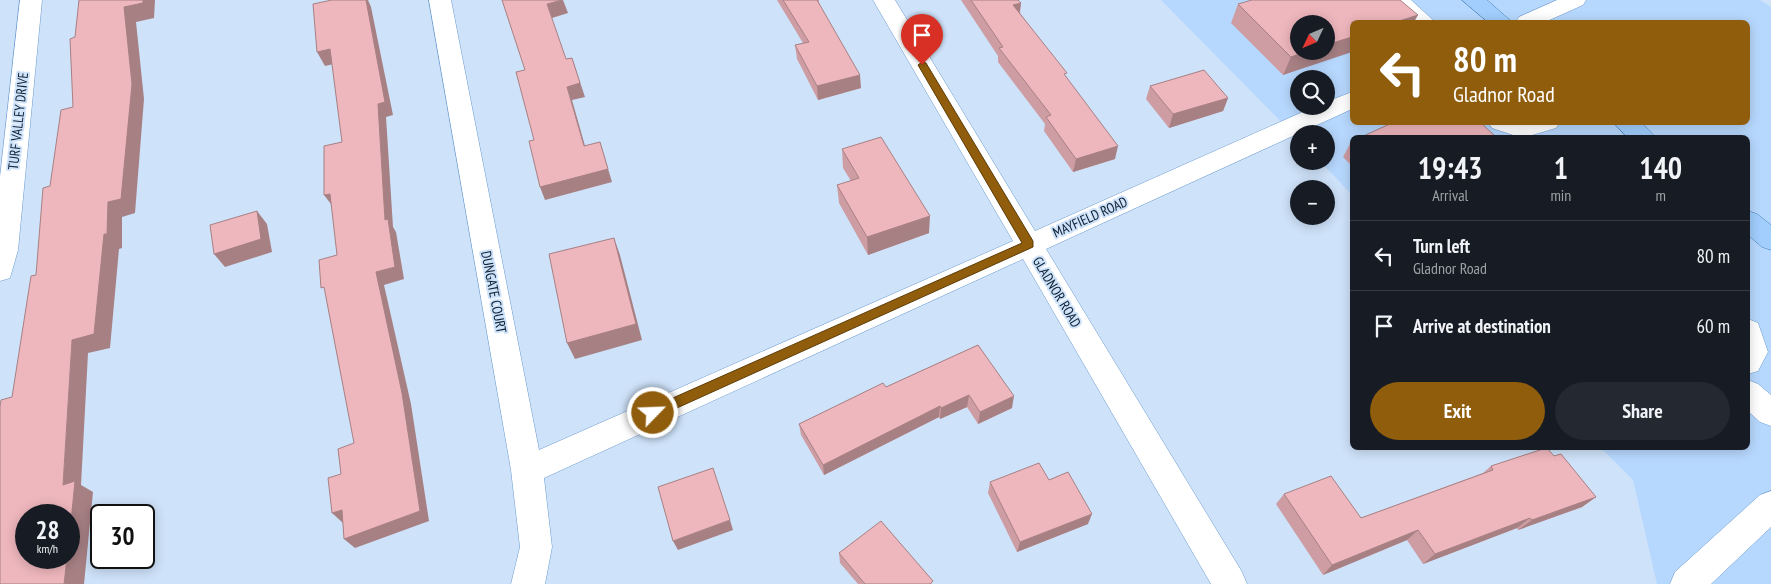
<!DOCTYPE html>
<meta charset="utf-8">
<style>
body{margin:0;font-family:"PT Sans Narrow",sans-serif;background:#242831;color:#f1f3f6;height:100vh;display:flex;flex-direction:column;font-size:19px;white-space:nowrap}
*{box-sizing:border-box;margin:0}
p{font-size:16px;color:#9ea1a6}
.icon{flex:none;width:28px;height:28px;fill:none;stroke:currentColor;stroke-width:2;stroke-linecap:round;stroke-linejoin:round}
.map{position:relative;flex:1;overflow:hidden}
.side{position:absolute;left:1350px;top:135px;width:400px;height:315px;display:flex;flex-direction:column;background:#171b24;border-radius:8px;box-shadow:0 2px 12px #0003}
.side>*{flex:none}
.banner{position:absolute;left:1350px;top:20px;width:400px;height:105px;border-radius:8px;box-shadow:0 2px 12px #0003;background:#8f5d0b;color:#fff;overflow:hidden}
.needle{width:32px;rotate:226deg}
.buttons{position:absolute;left:1290px;top:15px;display:grid;gap:10px}
.buttons a{display:grid;place-items:center;width:45px;height:45px;border-radius:50%;background:#171b24;box-shadow:0 2px 12px #0003;font-size:25px}
.speed{position:absolute;left:15px;top:504px;display:flex;gap:10px;font-size:25px;font-weight:700;text-align:center}
.speed>*{display:grid;place-content:center;width:65px;height:65px;border-radius:50%;background:#171b24;box-shadow:0 2px 12px #0003;line-height:1}
.speed small{font-size:12px;font-weight:400}
.speed .limit{border:2px solid #111;border-radius:8px;background:#fff;color:#111}
.pin{position:absolute;display:grid;place-items:center;width:42px;height:42px;color:#fff;margin:-51px -21px;border-radius:50% 50% 50% 0;rotate:-45deg;box-shadow:0 0 5px #0007}
.pin .icon{rotate:45deg}
.me{position:absolute;width:55px;margin:-28px;rotate:66deg;stroke-linejoin:round;filter:drop-shadow(0 0 4px #0008)}
.turn{display:flex;align-items:center;gap:18px;height:105px;padding:0 20px;font-size:22px}
.turn .icon{width:65px;height:65px;stroke-width:2.5}
.turn b{display:block;font-size:35px;line-height:42px}
.eta{display:flex;justify-content:space-evenly;align-items:center;height:85px;text-align:center}
.eta b{font-size:30px;font-weight:700;line-height:35px}
.primary-button{display:flex;gap:10px;margin-top:auto;padding:10px 20px}
.primary-button a{flex:1;height:58px;border-radius:30px;background:#8f5d0b;color:#fff;font-size:20px;font-weight:700;line-height:58px;text-align:center}
.primary-button a+a{background:#242831;color:#f1f3f6}
ul{padding:0;list-style:none}
li{display:flex;align-items:center;gap:15px;height:70px;padding:0 20px;border-top:1px solid #363941}
li div{flex:1}
li b{display:block;font-size:19px}
li em{font-style:normal}
.map>svg:first-child{display:block}
.built{fill:#b7d8fe;fill-rule:evenodd}
.lines{fill:none;stroke-linecap:round;stroke-linejoin:round}
.minor-casing{stroke:#6a9acf;stroke-width:1}
.major-casing{stroke:#447bb5;stroke-width:1}
.minor{fill:#fff;fill-rule:evenodd}
.major{fill:#a1cefd;fill-rule:evenodd}
.wall{fill:#cd9da3}
.shaded-wall{fill:#a78084}
.building{fill:#eeb7bd;stroke:#a78084}
.route{fill:#8f5d0b;stroke:#5d3c07}
.labels{text-anchor:middle;stroke-width:4;stroke-linejoin:round;paint-order:stroke}
.street-label{font-size:14px;fill:#0b1f33;stroke:#cee2f9}
</style>
<div class="map">
<svg width="1771" height="584" viewBox="0 0 1771 584">
<rect width="100%" height="100%" fill="#cee2f9"/>
<path class="built" d="M 1161,0 L 1760,0 L 1771,7 L 1771,584 L 1657,584 L 1633,480 L 1601,448 L 1748,448 L 1748,138 L 1352,138 L 1352,195 L 1320,161 L 1326,161 L 1326,134 L 1299,134 L 1299,140 ZM 1352,22 L 1748,22 L 1748,122 L 1352,122 ZM 1299,24 L 1326,24 L 1326,51 L 1299,51 ZM 1299,79 L 1326,79 L 1326,106 L 1299,106 Z"/>
<g class="lines">
<g class="minor-casing">
<path id="minor" d="M 20,0 L 42,0 L 18,250 L 10,278 L 0,281 L 0,177 Z
M 429,0 L 451,0 L 539,450 L 1013,241 L 873,0 L 895,0 L 1035,231 L 1316,106 L 1326,106 L 1326,102 L 1352,92 L 1352,109 L 1046,249 L 1242,572 L 1247,584 L 1211,584 L 1023,259 L 544,478 L 552,547 L 545,584 L 511,584 L 520,547 L 511,470 Z
M 1387,0 L 1411,0 L 1435,22 L 1411,22 Z
M 1557,0 L 1586,0 L 1583,5 L 1545,22 L 1516,22 L 1519,17 Z
M 1488,122 L 1560,122 L 1556,128 L 1522,138 L 1492,128 Z
M 1748,319 L 1758,323 L 1768,352 L 1758,371 L 1748,374 Z
M 1748,380 L 1758,384 L 1771,395 L 1771,426 L 1760,422 L 1748,411 Z
M 1771,491 L 1771,527 L 1711,584 L 1670,584 L 1675,572 L 1760,495 Z"/>
</g>
<g class="major-casing">
<path id="major" d="M 1462,0 L 1487,0 L 1512,22 L 1488,22 Z
M 1613,122 L 1641,122 L 1656,138 L 1628,138 Z
M 1748,211 L 1757,214 L 1771,225 L 1771,250 L 1762,247 L 1748,235 Z"/>
</g>
<use href="#minor" class="minor"/>
<use href="#major" class="major"/>
</g>
<path class="wall" d="M 777,0 L 819,0 L 819,3 L 861,88 L 818,100 L 797,59 L 795,45 L 803,43 Z
M 961,0 L 1018,0 L 1021,3 L 1020,13 L 1066,77 L 1115,159 L 1073,172 L 1044,131 L 1045,124 L 998,62 L 998,56 Z
M 1238,4 L 1414,22 L 1283,75 L 1231,23 Z
M 1150,86 L 1228,98 L 1223,111 L 1169,128 L 1146,99 Z
M 1352,140 L 1352,166 L 1343,157 Z
M 842,149 L 929,233 L 868,255 L 839,203 L 837,185 L 851,181 L 843,168 Z
M 978,345 L 1012,408 L 978,424 L 967,407 L 940,419 L 939,417 L 824,475 L 801,435 L 799,424 L 886,387 Z
M 1554,456 L 1596,497 L 1582,507 L 1518,530 L 1517,528 L 1423,564 L 1407,540 L 1323,575 L 1276,504 L 1284,494 L 1361,518 L 1483,473 L 1491,466 Z
M 1049,480 L 1088,524 L 1017,552 L 988,493 L 990,482 Z
M 839,553 L 933,584 L 858,584 L 840,563 Z"/>
<path class="shaded-wall" d="M 143,0 L 155,0 L 154,18 L 136,22 L 144,99 L 135,213 L 122,217 L 122,248 L 119,249 L 110,348 L 88,353 L 81,485 L 93,492 L 84,584 L 64,584 L 67,558 L 69,558 L 69,542 L 63,485 L 72,340 L 104,234 L 124,7 Z
M 366,0 L 368,0 L 371,7 L 393,115 L 386,117 L 393,227 L 396,232 L 404,279 L 384,285 L 411,404 L 429,521 L 355,548 L 344,539 L 376,272 L 385,220 Z
M 563,0 L 568,13 L 552,18 L 547,4 Z
M 1021,3 L 1019,17 L 1013,5 Z
M 1418,15 L 1414,22 L 1396,22 Z
M 1352,37 L 1352,52 L 1283,75 L 1291,57 L 1307,51 L 1326,51 L 1326,45 Z
M 330,49 L 338,63 L 325,66 L 317,52 Z
M 572,58 L 585,97 L 572,100 L 589,160 L 584,146 L 567,87 Z
M 860,75 L 861,88 L 818,100 L 817,86 Z
M 1228,98 L 1223,111 L 1169,128 L 1173,114 Z
M 600,142 L 612,182 L 545,200 L 540,187 Z
M 1118,146 L 1115,159 L 1073,172 L 1076,159 Z
M 330,194 L 334,208 L 324,195 Z
M 257,211 L 267,224 L 272,252 L 225,267 L 214,254 Z
M 930,216 L 929,233 L 868,255 L 867,237 Z
M 614,238 L 620,255 L 642,340 L 575,359 L 567,343 Z
M 969,395 L 967,407 L 940,419 L 941,408 Z
M 1014,396 L 1012,408 L 978,424 L 980,412 Z
M 940,406 L 939,417 L 824,475 L 823,465 Z
M 1596,497 L 1582,507 L 1518,530 L 1532,520 Z
M 342,510 L 343,523 L 332,513 Z
M 1092,514 L 1088,524 L 1017,552 L 1020,542 Z
M 1530,518 L 1517,528 L 1423,564 L 1435,554 Z
M 730,520 L 733,530 L 678,550 L 673,541 Z
M 1418,530 L 1407,540 L 1323,575 L 1332,565 Z"/>
<path class="building" d="M 79,0 L 143,0 L 143,3 L 124,7 L 132,84 L 121,199 L 108,202 L 107,234 L 104,234 L 94,334 L 72,340 L 63,485 L 75,481 L 69,542 L 69,515 L 26,515 L 26,558 L 67,558 L 64,584 L 0,584 L 0,407 L 1,400 L 12,397 L 31,276 L 36,275 L 43,188 L 50,186 L 61,110 L 73,107 L 70,39 L 75,37 Z
M 332,0 L 366,0 L 385,102 L 378,104 L 385,220 L 388,219 L 395,267 L 376,272 L 402,393 L 420,511 L 344,539 L 342,510 L 332,513 L 328,478 L 341,474 L 338,449 L 354,443 L 324,287 L 321,288 L 319,260 L 337,255 L 330,194 L 324,195 L 324,146 L 342,142 L 330,49 L 317,52 L 313,4 Z
M 502,0 L 562,0 L 547,4 L 566,59 L 572,58 L 580,83 L 567,87 L 584,146 L 600,142 L 608,169 L 540,187 L 529,141 L 534,140 L 516,72 L 525,70 Z
M 783,0 L 817,0 L 860,75 L 817,86 L 795,45 L 809,42 Z
M 971,0 L 1018,0 L 1021,3 L 1013,5 L 1067,73 L 1064,74 L 1118,146 L 1076,159 L 1046,117 L 1051,115 L 999,48 L 1003,47 Z
M 1252,0 L 1400,0 L 1418,15 L 1396,22 L 1352,22 L 1352,37 L 1326,45 L 1326,24 L 1299,24 L 1299,51 L 1307,51 L 1291,57 L 1238,4 Z
M 1204,70 L 1228,98 L 1173,114 L 1150,86 Z
M 1394,122 L 1480,122 L 1497,138 L 1359,138 Z
M 881,137 L 930,216 L 867,237 L 837,185 L 859,178 L 842,149 Z
M 257,211 L 261,239 L 214,254 L 210,225 Z
M 614,238 L 636,324 L 567,343 L 549,254 Z
M 978,345 L 1014,396 L 980,412 L 969,395 L 941,408 L 940,406 L 823,465 L 799,424 L 883,383 L 886,387 Z
M 1546,448 L 1547,448 L 1554,456 L 1561,454 L 1596,497 L 1532,520 L 1530,518 L 1435,554 L 1418,530 L 1332,565 L 1284,494 L 1331,476 L 1361,518 L 1493,470 L 1491,466 Z
M 1039,463 L 1049,480 L 1068,472 L 1092,514 L 1020,542 L 990,482 Z
M 713,468 L 730,520 L 673,541 L 658,487 Z
M 881,521 L 933,581 L 930,584 L 865,584 L 839,553 Z"/>
<path class="route" d="M 922,62 L 926,63 L 1033,241 L 1033,247 L 657,417 L 648,417 L 647,413 L 648,409 L 1022,243 L 918,65 Z"/>
<g class="labels">
<g class="street-label">
<text transform="translate(18 121) rotate(-84)" y="5">TURF VALLEY DRIVE</text>
<text transform="translate(1090 217) rotate(-24)" y="5">MAYFIELD ROAD</text>
<text transform="translate(494 292) rotate(79)" y="5">DUNGATE COURT</text>
<text transform="translate(1057 292) rotate(59)" y="5">GLADNOR ROAD</text>
</g>
</g>
</svg>
<div class="buttons">
<a><svg class="needle" viewBox="-14 -14 28 28"><path d="M0-13l5 13h-10z" fill="#e53935"/><path d="M0 13l5-13h-10z" fill="#9ea1a6"/></svg></a>
<a><svg class="icon" aria-label="search" viewBox="0 0 24 24"><circle cx="10" cy="10" r="6"/><path d="M15 15l6 6"/></svg></a>
<a>+</a>
<a>−</a>
</div>
<div class="speed"><div>28<small>km/h</small></div><div class="limit">30</div></div>
<div class="pin" style="left:922px;top:65px;background:#d93025"><svg class="icon" aria-label="arrive" viewBox="0 0 24 24"><path d="M6 21V4h12l-3 4 3 4H6"/></svg></div>
<svg class="me" style="left:653px;top:413px" viewBox="-20 -20 40 40"><circle r="17" fill="#8f5d0b" stroke="#fff" stroke-width="3"/><path d="M0-11L8 9 0 5-8 9z" fill="#fff"/></svg>
<div class="banner">
<div class="turn"><svg class="icon" aria-label="left" viewBox="0 0 24 24"><path d="M17 20v-9H6M10 6l-5 5 5 5"/></svg><div><b>80 m</b>Gladnor Road</div></div>
</div>
<section class="side">
<div class="eta">
<div><b>19:43</b><p>Arrival</p></div>
<div><b>1</b><p>min</p></div>
<div><b>140</b><p>m</p></div>
</div>
<ul>
<li><svg class="icon" aria-label="left" viewBox="0 0 24 24"><path d="M17 20v-9H6M10 6l-5 5 5 5"/></svg><div><b>Turn left</b><p>Gladnor Road</p></div><em>80 m</em></li>
<li><svg class="icon" aria-label="arrive" viewBox="0 0 24 24"><path d="M6 21V4h12l-3 4 3 4H6"/></svg><div><b>Arrive at destination</b></div><em>60 m</em></li>
</ul>
<div class="primary-button"><a>Exit</a><a>Share</a></div>
</section>
</div>
